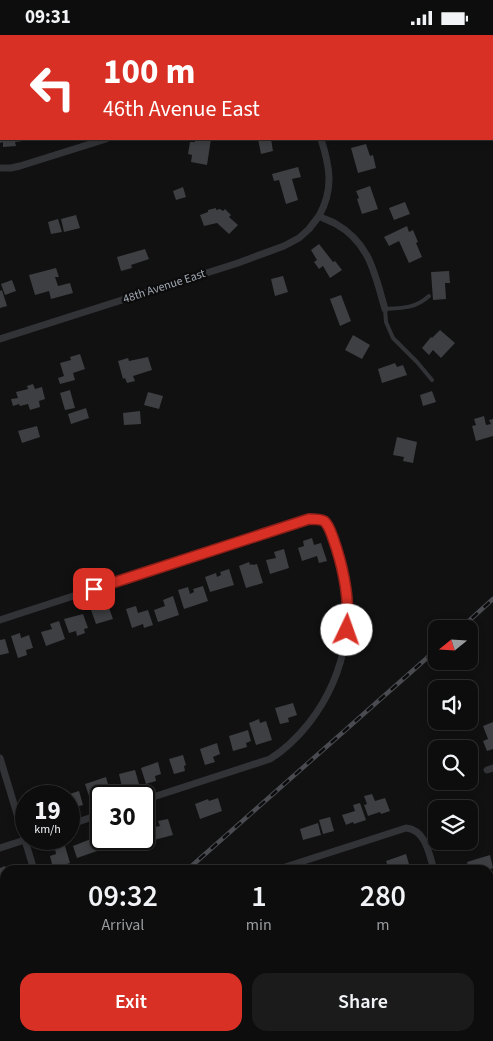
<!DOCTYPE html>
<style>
body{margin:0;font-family:"Source Sans 3",sans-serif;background:#1b1b1c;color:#f1f3f6;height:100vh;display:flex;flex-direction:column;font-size:19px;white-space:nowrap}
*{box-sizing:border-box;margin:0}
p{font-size:16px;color:#9a9c9e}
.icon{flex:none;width:28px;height:28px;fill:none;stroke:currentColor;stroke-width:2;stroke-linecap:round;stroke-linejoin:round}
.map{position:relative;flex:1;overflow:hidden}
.drawer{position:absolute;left:0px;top:830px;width:494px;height:176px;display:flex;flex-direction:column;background:#0d0d0e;border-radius:15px 15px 0 0;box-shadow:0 2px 8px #0003,0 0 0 1px #2d2d2e}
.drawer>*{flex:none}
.hud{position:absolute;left:0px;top:0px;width:494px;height:105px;box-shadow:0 2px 8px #0003,0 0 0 1px #2d2d2e;background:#d93025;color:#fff;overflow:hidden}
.needle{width:32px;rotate:252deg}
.buttons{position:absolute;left:428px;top:585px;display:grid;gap:10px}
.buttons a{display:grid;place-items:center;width:50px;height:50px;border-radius:10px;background:#0d0d0e;box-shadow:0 2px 8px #0003,0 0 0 1px #2d2d2e;font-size:25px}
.speed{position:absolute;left:15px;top:750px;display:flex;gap:10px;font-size:25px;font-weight:700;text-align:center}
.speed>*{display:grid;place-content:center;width:65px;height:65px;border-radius:50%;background:#0d0d0e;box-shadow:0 2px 8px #0003,0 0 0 1px #2d2d2e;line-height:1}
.speed small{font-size:12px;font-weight:400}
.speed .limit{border:2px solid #111;border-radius:8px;background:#fff;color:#111}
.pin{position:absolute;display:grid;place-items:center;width:42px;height:42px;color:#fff;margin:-21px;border-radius:10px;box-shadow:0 2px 8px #0006}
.me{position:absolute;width:55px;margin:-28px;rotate:3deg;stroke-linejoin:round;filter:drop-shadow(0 0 4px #0008)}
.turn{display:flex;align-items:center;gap:18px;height:105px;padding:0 20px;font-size:22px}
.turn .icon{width:65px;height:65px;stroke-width:2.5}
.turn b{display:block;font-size:35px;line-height:42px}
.eta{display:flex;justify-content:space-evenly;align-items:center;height:85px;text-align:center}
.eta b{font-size:30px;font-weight:600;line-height:35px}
.primary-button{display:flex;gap:10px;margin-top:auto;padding:10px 20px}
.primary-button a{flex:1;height:58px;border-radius:15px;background:#d93025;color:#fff;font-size:20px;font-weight:600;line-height:58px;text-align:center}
.primary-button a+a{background:#1b1b1c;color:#f1f3f6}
.status{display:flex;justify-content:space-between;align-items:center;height:35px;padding:0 25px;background:#0d0d0e;direction:ltr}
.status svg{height:14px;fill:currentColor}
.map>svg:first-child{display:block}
.building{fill:#3d3f42}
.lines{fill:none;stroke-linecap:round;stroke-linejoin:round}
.lane{stroke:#323337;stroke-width:4}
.street{stroke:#323337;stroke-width:7}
.rail-casing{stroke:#494b50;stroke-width:4.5}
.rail{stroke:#0c0c0d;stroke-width:2.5;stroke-dasharray:8;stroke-linecap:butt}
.route-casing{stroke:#8d1f18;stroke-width:12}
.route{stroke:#d93025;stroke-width:9}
.labels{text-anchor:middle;stroke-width:4.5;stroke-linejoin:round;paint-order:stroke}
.street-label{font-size:12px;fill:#a2a9b3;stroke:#0c0c0d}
</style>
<div class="status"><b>09:31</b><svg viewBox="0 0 49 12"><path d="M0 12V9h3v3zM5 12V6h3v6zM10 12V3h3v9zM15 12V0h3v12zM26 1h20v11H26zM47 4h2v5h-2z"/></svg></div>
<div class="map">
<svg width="493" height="1006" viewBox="0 0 493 1006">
<rect width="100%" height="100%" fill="#111112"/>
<path class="building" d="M 0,104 L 23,104 L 23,106 L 15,107 L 16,111 L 3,112 L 3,107 L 0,108 Z
M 195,104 L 211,104 L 207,130 L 191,127 L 192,120 L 188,119 L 190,107 L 195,107 Z
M 258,104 L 271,104 L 273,116 L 261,119 Z
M 366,109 L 370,121 L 373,120 L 376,133 L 358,138 L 351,113 Z
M 298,132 L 301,142 L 292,144 L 298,165 L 286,169 L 279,145 L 274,146 L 272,139 Z
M 370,151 L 378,174 L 362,179 L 357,164 L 359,163 L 356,156 Z
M 183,152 L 186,162 L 176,165 L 173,156 Z
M 405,167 L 410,179 L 394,185 L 389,173 Z
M 216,173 L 216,175 L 220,174 L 223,176 L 225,174 L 231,180 L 229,182 L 238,190 L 229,199 L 217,188 L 204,191 L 200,180 L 208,177 L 208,175 Z
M 76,180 L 80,193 L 64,197 L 61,184 Z
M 58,184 L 62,197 L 51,199 L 48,187 Z
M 407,191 L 409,197 L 413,195 L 418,207 L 416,208 L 422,222 L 409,228 L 399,206 L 389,211 L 384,202 Z
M 319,209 L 333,227 L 335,226 L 342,235 L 330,243 L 323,231 L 319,234 L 314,227 L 317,225 L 311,215 Z
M 145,214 L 149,224 L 131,230 L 132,233 L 121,236 L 117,222 Z
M 56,233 L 59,242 L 55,242 L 58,251 L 70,248 L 73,258 L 51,264 L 49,256 L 35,260 L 29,240 Z
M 449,236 L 450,248 L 445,248 L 446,264 L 433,265 L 431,237 Z
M 283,241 L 288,257 L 275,261 L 271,244 Z
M 12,245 L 16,256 L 5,260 L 1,249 Z
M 2,255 L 7,271 L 0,273 L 0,256 Z
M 341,260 L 351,286 L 340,291 L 330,264 Z
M 440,295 L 455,308 L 441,323 L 433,315 L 429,320 L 422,313 L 431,302 L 432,303 Z
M 353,300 L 370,310 L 362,324 L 345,315 Z
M 80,319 L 85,334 L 73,338 L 75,345 L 60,349 L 58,343 L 64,341 L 60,328 L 71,325 L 70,322 Z
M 148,322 L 152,335 L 133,341 L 135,346 L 127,348 L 125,343 L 123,344 L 118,326 L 128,323 L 129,326 Z
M 395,328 L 397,332 L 403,330 L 407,340 L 382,348 L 378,334 Z
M 33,349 L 35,354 L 42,352 L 45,364 L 39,366 L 40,372 L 30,375 L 28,369 L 20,371 L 19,369 L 13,371 L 11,364 L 18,363 L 16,357 L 28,354 L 27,351 Z
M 70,355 L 75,373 L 65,375 L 60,358 Z
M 432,356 L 436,367 L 423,371 L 420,360 Z
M 148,357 L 163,361 L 159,374 L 144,370 Z
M 86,373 L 89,383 L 71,389 L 68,379 Z
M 140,376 L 141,389 L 124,390 L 123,378 Z
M 484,381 L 486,390 L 491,389 L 489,385 L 493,384 L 493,401 L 476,406 L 472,391 L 476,390 L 474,384 Z
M 37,391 L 40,402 L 22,408 L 18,396 Z
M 397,402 L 417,407 L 413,428 L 403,426 L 404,422 L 393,420 Z
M 312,503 L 314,510 L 321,508 L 327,526 L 319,528 L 317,521 L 302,526 L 298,513 L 304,511 L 303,506 Z
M 284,514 L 289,533 L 270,539 L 266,525 L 276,523 L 274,517 Z
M 249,527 L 250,530 L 252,529 L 253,530 L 257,529 L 263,548 L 246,553 L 239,531 Z
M 229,534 L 234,550 L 210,557 L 205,542 L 216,538 L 217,542 L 221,540 L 220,537 Z
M 203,551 L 208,566 L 184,574 L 178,555 L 188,552 L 190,559 L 194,557 L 193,554 Z
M 173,561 L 179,580 L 158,587 L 154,575 L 165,571 L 163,565 Z
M 102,571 L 103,574 L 109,573 L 113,584 L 96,589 L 91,575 Z
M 136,571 L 138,578 L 148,575 L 153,590 L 144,593 L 143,589 L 132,593 L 126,574 Z
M 83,579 L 88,593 L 84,594 L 85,598 L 77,601 L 76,596 L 69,598 L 64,584 Z
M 59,586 L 65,604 L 46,611 L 41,597 L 52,594 L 50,589 Z
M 20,598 L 21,603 L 29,600 L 33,613 L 26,615 L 27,620 L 18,623 L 11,601 Z
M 5,604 L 9,618 L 0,620 L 0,605 Z
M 293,668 L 297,680 L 288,683 L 289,687 L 280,689 L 275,673 Z
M 259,684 L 260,688 L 266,686 L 272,705 L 256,710 L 249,688 Z
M 493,687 L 493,714 L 487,716 L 483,706 L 488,704 L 483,691 Z
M 248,695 L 251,706 L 246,708 L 247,712 L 233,716 L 229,701 Z
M 217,708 L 220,719 L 213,722 L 215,727 L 205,730 L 200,714 Z
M 183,720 L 186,730 L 184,731 L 185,736 L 174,739 L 169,724 Z
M 158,727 L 161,739 L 155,741 L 156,746 L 146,749 L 141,733 Z
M 135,735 L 139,749 L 131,752 L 130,749 L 122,752 L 119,739 Z
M 106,742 L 111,760 L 108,761 L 101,761 L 90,764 L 85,749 Z
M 79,756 L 83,770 L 69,774 L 69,761 L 63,761 Z
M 372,759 L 375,766 L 385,763 L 390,776 L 381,779 L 380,777 L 368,781 L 364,770 L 367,769 L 364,761 Z
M 218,763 L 222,776 L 200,784 L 195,769 L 208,764 L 209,766 Z
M 360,768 L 366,785 L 354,789 L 353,787 L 346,790 L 342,780 L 355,776 L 353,770 Z
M 330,782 L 334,796 L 323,799 L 319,785 Z
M 168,784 L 173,800 L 154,805 L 150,793 L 160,791 L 158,786 Z
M 318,788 L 321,800 L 303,805 L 300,794 Z
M 96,802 L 100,815 L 77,823 L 73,811 Z
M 117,804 L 140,804 L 119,810 Z
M 65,811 L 70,828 L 53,833 L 50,821 L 56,819 L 55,814 Z
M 406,819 L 409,829 L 389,835 L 386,826 Z
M 490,820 L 493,833 L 488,835 L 469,835 L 467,827 Z
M 379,829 L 381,835 L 361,835 Z
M 5,831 L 6,835 L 5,835 L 5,852 L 2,853 L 0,848 L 0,833 Z
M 4,888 L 5,902 L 0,904 L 0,889 Z
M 5,944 L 5,960 L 0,962 L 0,946 Z"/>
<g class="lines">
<path class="lane" d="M 429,261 C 416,273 403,273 385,274 L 386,287 L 393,303 L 417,327 L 432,345
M 39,1006 L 41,1001"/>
<path class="street" d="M 291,0 L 291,1
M 321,104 C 330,132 334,154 319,181 C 324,184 331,186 336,189 C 370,208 375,240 385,274
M 0,133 L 11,133 L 20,131 L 106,104
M 0,304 L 238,228 L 284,211 L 299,203 L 309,194 L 319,181
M 0,585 L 309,484 C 331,484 330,495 337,514 C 358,572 348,638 309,688 C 298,702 286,714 270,724 L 144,765
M 0,723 L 34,835
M 487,735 L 493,733
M 69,790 L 101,779
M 0,813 L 28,804
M 276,835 L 406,793 C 426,795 429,819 434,835
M 491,862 L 493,863
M 0,925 L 5,924
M 486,1001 L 487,1006
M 100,1006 L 114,1001
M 416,1006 L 430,1001"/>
<g class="rail-casing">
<path id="rail" d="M 460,594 L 493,564
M 187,835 L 436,615
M 0,995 L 5,991"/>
</g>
<use href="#rail" class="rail"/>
</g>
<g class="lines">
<g class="route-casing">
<path id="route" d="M 94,554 L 309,484 C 313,484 320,484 324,486 C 329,490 331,498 333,503 C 344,534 350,563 347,595"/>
</g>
<use href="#route" class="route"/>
</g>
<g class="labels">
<g class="street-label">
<text transform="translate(164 251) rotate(-18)" y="4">48th Avenue East</text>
</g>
</g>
</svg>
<div class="buttons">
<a><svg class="needle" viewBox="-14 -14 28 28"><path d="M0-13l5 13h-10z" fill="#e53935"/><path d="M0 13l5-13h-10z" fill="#9a9c9e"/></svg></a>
<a><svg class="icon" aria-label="sound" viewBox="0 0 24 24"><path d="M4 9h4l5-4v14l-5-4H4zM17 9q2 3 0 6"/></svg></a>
<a><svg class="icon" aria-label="search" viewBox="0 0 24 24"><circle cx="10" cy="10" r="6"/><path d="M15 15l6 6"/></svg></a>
<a><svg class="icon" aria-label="layers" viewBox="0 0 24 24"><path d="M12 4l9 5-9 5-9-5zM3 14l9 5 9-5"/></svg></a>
</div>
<div class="speed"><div>19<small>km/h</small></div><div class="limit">30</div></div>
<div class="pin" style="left:94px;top:554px;background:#d93025"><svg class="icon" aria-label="arrive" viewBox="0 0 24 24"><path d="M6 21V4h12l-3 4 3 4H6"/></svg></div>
<svg class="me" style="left:347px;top:595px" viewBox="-20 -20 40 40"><circle r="19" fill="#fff"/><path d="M0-13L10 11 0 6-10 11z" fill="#d93025"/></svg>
<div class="hud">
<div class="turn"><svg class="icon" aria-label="left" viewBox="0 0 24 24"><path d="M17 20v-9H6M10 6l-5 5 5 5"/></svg><div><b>100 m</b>46th Avenue East</div></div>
</div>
<section class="drawer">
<div class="eta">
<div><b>09:32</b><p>Arrival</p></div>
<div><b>1</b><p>min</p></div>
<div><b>280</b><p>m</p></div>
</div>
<div class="primary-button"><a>Exit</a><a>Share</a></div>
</section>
</div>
